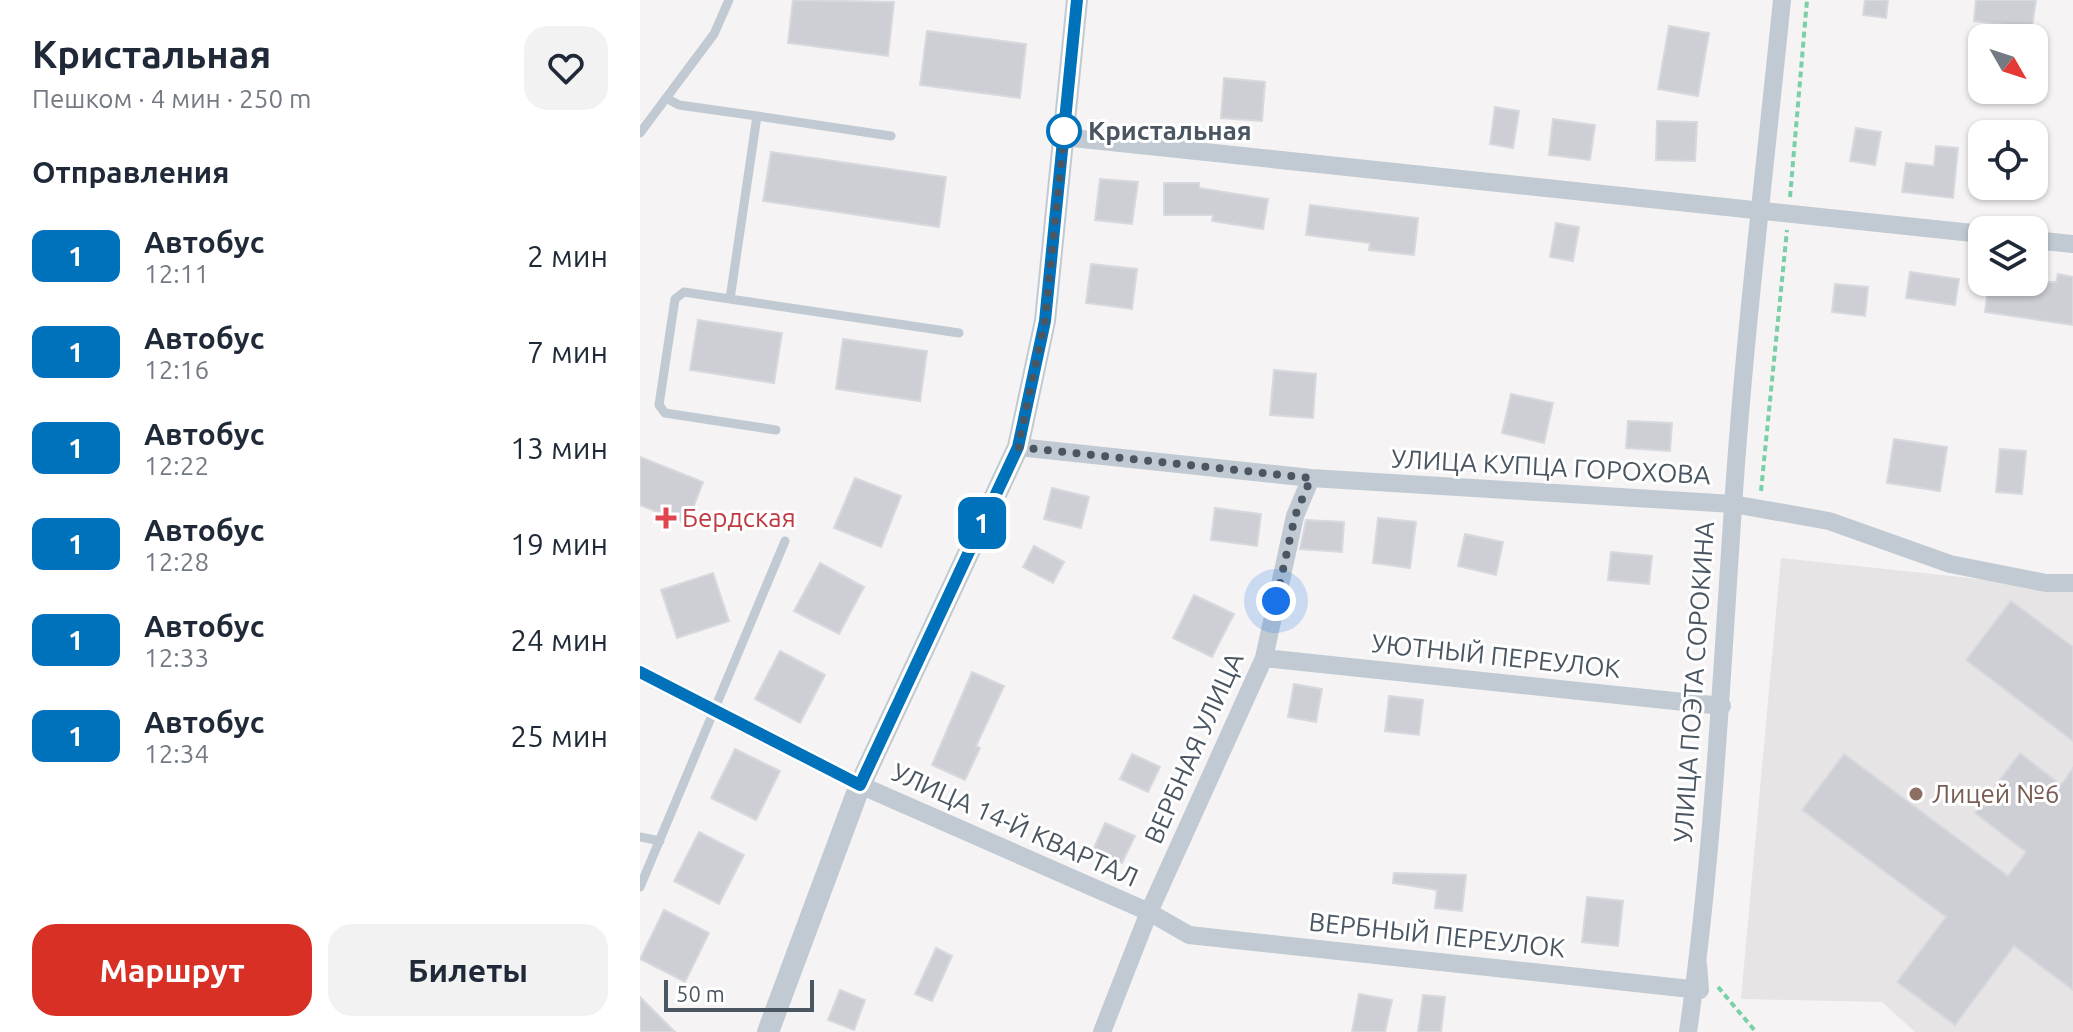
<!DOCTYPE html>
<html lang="ru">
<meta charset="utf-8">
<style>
body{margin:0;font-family:Ubuntu,sans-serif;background:#f2f2f3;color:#1f2937;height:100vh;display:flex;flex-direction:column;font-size:30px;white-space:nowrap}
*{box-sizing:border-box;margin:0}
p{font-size:26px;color:#747a83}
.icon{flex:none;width:44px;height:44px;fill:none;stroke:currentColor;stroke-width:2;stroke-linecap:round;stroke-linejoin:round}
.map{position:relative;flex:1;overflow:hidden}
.side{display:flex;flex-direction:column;background:#fff;width:640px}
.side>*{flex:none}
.badge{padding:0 16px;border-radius:12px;font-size:28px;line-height:52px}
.needle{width:52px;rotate:129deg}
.buttons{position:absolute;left:1328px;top:24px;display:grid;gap:16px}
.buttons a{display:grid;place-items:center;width:80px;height:80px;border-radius:16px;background:#fff;box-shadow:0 2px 6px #0004;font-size:40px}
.scale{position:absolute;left:24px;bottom:20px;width:150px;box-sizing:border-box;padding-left:8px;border:4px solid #4a5661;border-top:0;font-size:22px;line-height:28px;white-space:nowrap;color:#4a5661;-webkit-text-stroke:6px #fff;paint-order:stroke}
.you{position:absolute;width:40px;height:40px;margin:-20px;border:6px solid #fff;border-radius:50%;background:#1a73e8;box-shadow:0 0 0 12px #1a73e833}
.map>.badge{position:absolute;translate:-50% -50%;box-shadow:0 0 0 4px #fff}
h2{padding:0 32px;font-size:30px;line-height:72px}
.round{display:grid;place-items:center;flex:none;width:84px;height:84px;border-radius:24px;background:#f2f2f3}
.head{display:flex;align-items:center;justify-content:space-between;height:136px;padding:0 32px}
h1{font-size:38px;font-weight:700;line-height:60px}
.button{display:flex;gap:16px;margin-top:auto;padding:16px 32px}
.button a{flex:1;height:92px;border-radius:24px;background:#d93025;color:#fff;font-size:32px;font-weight:700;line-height:92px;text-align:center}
.button a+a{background:#f2f2f3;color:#1f2937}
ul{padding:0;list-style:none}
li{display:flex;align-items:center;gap:24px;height:96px;padding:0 32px}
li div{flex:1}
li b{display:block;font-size:30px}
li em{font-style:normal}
li .badge{min-width:88px;font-weight:700;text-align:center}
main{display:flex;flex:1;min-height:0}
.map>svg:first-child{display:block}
.education{fill:#e6e4e5}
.building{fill:#cdcfd5;stroke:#d7d9de;stroke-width:2}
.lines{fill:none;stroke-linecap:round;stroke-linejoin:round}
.path{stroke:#7ad0a6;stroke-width:4;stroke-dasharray:6 4;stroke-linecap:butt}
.service{stroke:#c1cad2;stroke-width:9}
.minor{stroke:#c1cad2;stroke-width:18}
.tertiary{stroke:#c1cad2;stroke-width:22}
.line-casing{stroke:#fff;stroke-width:18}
.line{stroke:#0072bc;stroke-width:12}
.walk{stroke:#4a5661;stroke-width:8;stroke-dasharray:0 14.4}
.stop-dot{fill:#fff;stroke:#0072bc;stroke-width:4}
.health-dot{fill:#e0444e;stroke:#fff;stroke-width:3}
.education-dot{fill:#8d6e63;stroke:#fff;stroke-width:3}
.labels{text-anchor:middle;stroke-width:6;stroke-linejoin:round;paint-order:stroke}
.stop-label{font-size:26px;font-weight:bold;fill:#4a5661;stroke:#fff;text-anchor:start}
.street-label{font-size:26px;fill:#4a5661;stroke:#fff}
.health-label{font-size:26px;fill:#be3a42;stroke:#fff;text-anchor:start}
.education-label{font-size:26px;fill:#785e54;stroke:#fff;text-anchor:start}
</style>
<main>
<section class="side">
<div class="head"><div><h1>Кристальная</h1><p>Пешком · 4 мин · 250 m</p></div><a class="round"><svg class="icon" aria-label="heart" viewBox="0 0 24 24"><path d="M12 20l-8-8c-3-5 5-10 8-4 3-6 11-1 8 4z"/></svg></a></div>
<h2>Отправления</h2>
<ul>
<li><span class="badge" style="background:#0072bc;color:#fff">1</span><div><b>Автобус</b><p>12:11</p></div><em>2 мин</em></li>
<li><span class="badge" style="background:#0072bc;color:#fff">1</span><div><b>Автобус</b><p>12:16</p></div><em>7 мин</em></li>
<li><span class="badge" style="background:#0072bc;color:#fff">1</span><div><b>Автобус</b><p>12:22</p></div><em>13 мин</em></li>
<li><span class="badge" style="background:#0072bc;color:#fff">1</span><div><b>Автобус</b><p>12:28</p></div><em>19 мин</em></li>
<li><span class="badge" style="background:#0072bc;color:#fff">1</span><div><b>Автобус</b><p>12:33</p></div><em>24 мин</em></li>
<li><span class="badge" style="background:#0072bc;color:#fff">1</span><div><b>Автобус</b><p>12:34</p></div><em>25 мин</em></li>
</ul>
<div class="button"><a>Маршрут</a><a>Билеты</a></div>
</section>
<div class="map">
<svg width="1433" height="1032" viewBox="0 0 1433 1032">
<rect width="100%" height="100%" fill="#f5f3f3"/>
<path class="education" d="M1141,558L1433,589V1032H1275L1242,1002L1101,999Z"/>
<path class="building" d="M153,0L254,2L248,56L148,43Z
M1225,0H1248L1246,18L1223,15Z
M1336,0H1396L1391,33L1360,28L1361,24L1334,21Z
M1029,26L1069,33L1058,96L1018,89Z
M287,31L386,44L380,98L280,85Z
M584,78L625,82L622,121L581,118Z
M855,107L879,111L873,148L850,144Z
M913,119L955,125L950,160L909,155Z
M1017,121L1057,122L1055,161L1016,160Z
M1216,128L1241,132L1235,165L1210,161Z
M1296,146L1318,148L1313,198L1262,192L1266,163L1294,166Z
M131,152L306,177L299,227L123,201Z
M460,179L498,182L492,224L455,220Z
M524,183H559V188L628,199L623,229L572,221L573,215H524Z
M670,205L778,218L774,255L729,250L730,243L666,235Z
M916,223L939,227L933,261L910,257Z
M451,264L497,269L492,309L446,303Z
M1270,272L1319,279L1315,305L1266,298Z
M1418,274L1433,277V325L1345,312L1349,282H1416Z
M1195,284L1228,287L1225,316L1192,312Z
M58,320L142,333L134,383L50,370Z
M203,339L287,351L280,401L196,389Z
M634,370L676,374L673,418L630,415Z
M871,394L913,403L904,443L862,433Z
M988,421L1032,423L1030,451L986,448Z
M1254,439L1307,447L1300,491L1247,483Z
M1360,449L1386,451L1382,494L1356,492Z
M0,457L63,482L47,524L0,505Z
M215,478L261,496L241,547L194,528Z
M412,488L449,497L441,528L404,519Z
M575,508L621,514L617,546L571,540Z
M738,518L776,522L770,568L733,563Z
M666,520L704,522L702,552L660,549Z
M825,534L863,542L856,575L818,566Z
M394,546L424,562L413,583L383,567Z
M971,552L1012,556L1009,584L968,580Z
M180,563L224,587L199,634L154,611Z
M73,573L89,621L37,638L21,590Z
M554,595L594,614L572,657L533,638Z
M1371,601L1433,647V741L1326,660Z
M140,651L185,675L160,723L115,699Z
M332,672L364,686L336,746L340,748L325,780L292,765Z
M654,684L682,689L676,722L648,717Z
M749,696L783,700L779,735L745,731Z
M95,749L140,771L116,820L71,798Z
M1380,753L1421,785L1433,768V990L1374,946L1315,1025L1257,982L1306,917L1162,810L1204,754L1368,876L1386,852L1335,813Z
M492,754L520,767L508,792L480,779Z
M465,823L495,836L482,863L453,850Z
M59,832L104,855L79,904L34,881Z
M754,873L826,875L822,911L795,908L797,890L753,883Z
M947,897L983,901L978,946L942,942Z
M24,910L69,933L45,982L0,959Z
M296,948L312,956L292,1001L275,994Z
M200,990L225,1000L214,1030L188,1020Z
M719,994L752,1000L745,1032H712Z
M783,995L805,997L801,1032H778Z
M0,997L35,1032H0Z"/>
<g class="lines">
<path class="path" d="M1150,197L1167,0
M1121,491L1147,230
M1078,987L1116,1032"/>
<path class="service" d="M26,98L39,105L117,116L90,299L44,292L35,299L19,405L25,413L136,430
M117,116L251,136
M0,133L74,34L89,0
M90,299L319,333
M0,837L20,841
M0,887L145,541"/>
<path class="minor" d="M423,137L1342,234
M1394,240L1433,244
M378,447L671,478L1093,504L1189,521L1310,564L1406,583H1433
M624,658L1082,706
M0,672L220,785L509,912L549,935L1060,990L1058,964
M462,1032L509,912L624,658L655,516L671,478
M1048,1032C1073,858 1081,682 1093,507C1104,338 1125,169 1142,0"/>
<path class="tertiary" d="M128,1032L220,785L378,447L405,321L437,0"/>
</g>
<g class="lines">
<defs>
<path id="line" d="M0,672L220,785L378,447L405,321L437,0"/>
</defs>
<use href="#line" class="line-casing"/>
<use href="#line" class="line"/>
<path class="walk" d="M424,131L425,126L405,321L378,447L671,478L655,516L636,601"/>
</g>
<circle class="stop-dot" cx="424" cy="131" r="16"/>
<path class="health-dot" d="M22 506h8v8h8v8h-8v8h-8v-8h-8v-8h8z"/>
<circle class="education-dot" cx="1276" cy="794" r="8"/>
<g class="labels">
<g class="stop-label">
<text x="448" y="140">Кристальная</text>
</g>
<g class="street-label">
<text transform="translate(911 467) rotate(3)" y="9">УЛИЦА КУПЦА ГОРОХОВА</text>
<text transform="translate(856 656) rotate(6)" y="9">УЮТНЫЙ ПЕРЕУЛОК</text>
<text transform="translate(1054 682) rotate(-86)" y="9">УЛИЦА ПОЭТА СОРОКИНА</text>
<text transform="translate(554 748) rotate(-66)" y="9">ВЕРБНАЯ УЛИЦА</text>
<text transform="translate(375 825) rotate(24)" y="9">УЛИЦА 14-Й КВАРТАЛ</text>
<text transform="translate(797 935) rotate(6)" y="9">ВЕРБНЫЙ ПЕРЕУЛОК</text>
</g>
<g class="health-label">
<text x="42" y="527">Бердская</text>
</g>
<g class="education-label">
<text x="1292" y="803">Лицей №6</text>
</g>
</g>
</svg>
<div class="buttons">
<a><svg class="needle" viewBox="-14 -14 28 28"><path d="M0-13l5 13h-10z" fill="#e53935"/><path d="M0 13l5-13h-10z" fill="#747a83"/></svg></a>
<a><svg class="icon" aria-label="locate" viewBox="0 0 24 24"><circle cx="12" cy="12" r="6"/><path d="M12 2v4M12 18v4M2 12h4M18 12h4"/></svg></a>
<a><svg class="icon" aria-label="layers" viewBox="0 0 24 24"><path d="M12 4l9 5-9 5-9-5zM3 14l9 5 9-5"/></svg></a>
</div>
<div class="scale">50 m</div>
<div class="you" style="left:636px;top:601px"></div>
<b class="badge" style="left:342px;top:523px;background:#0072bc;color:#fff">1</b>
</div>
</main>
